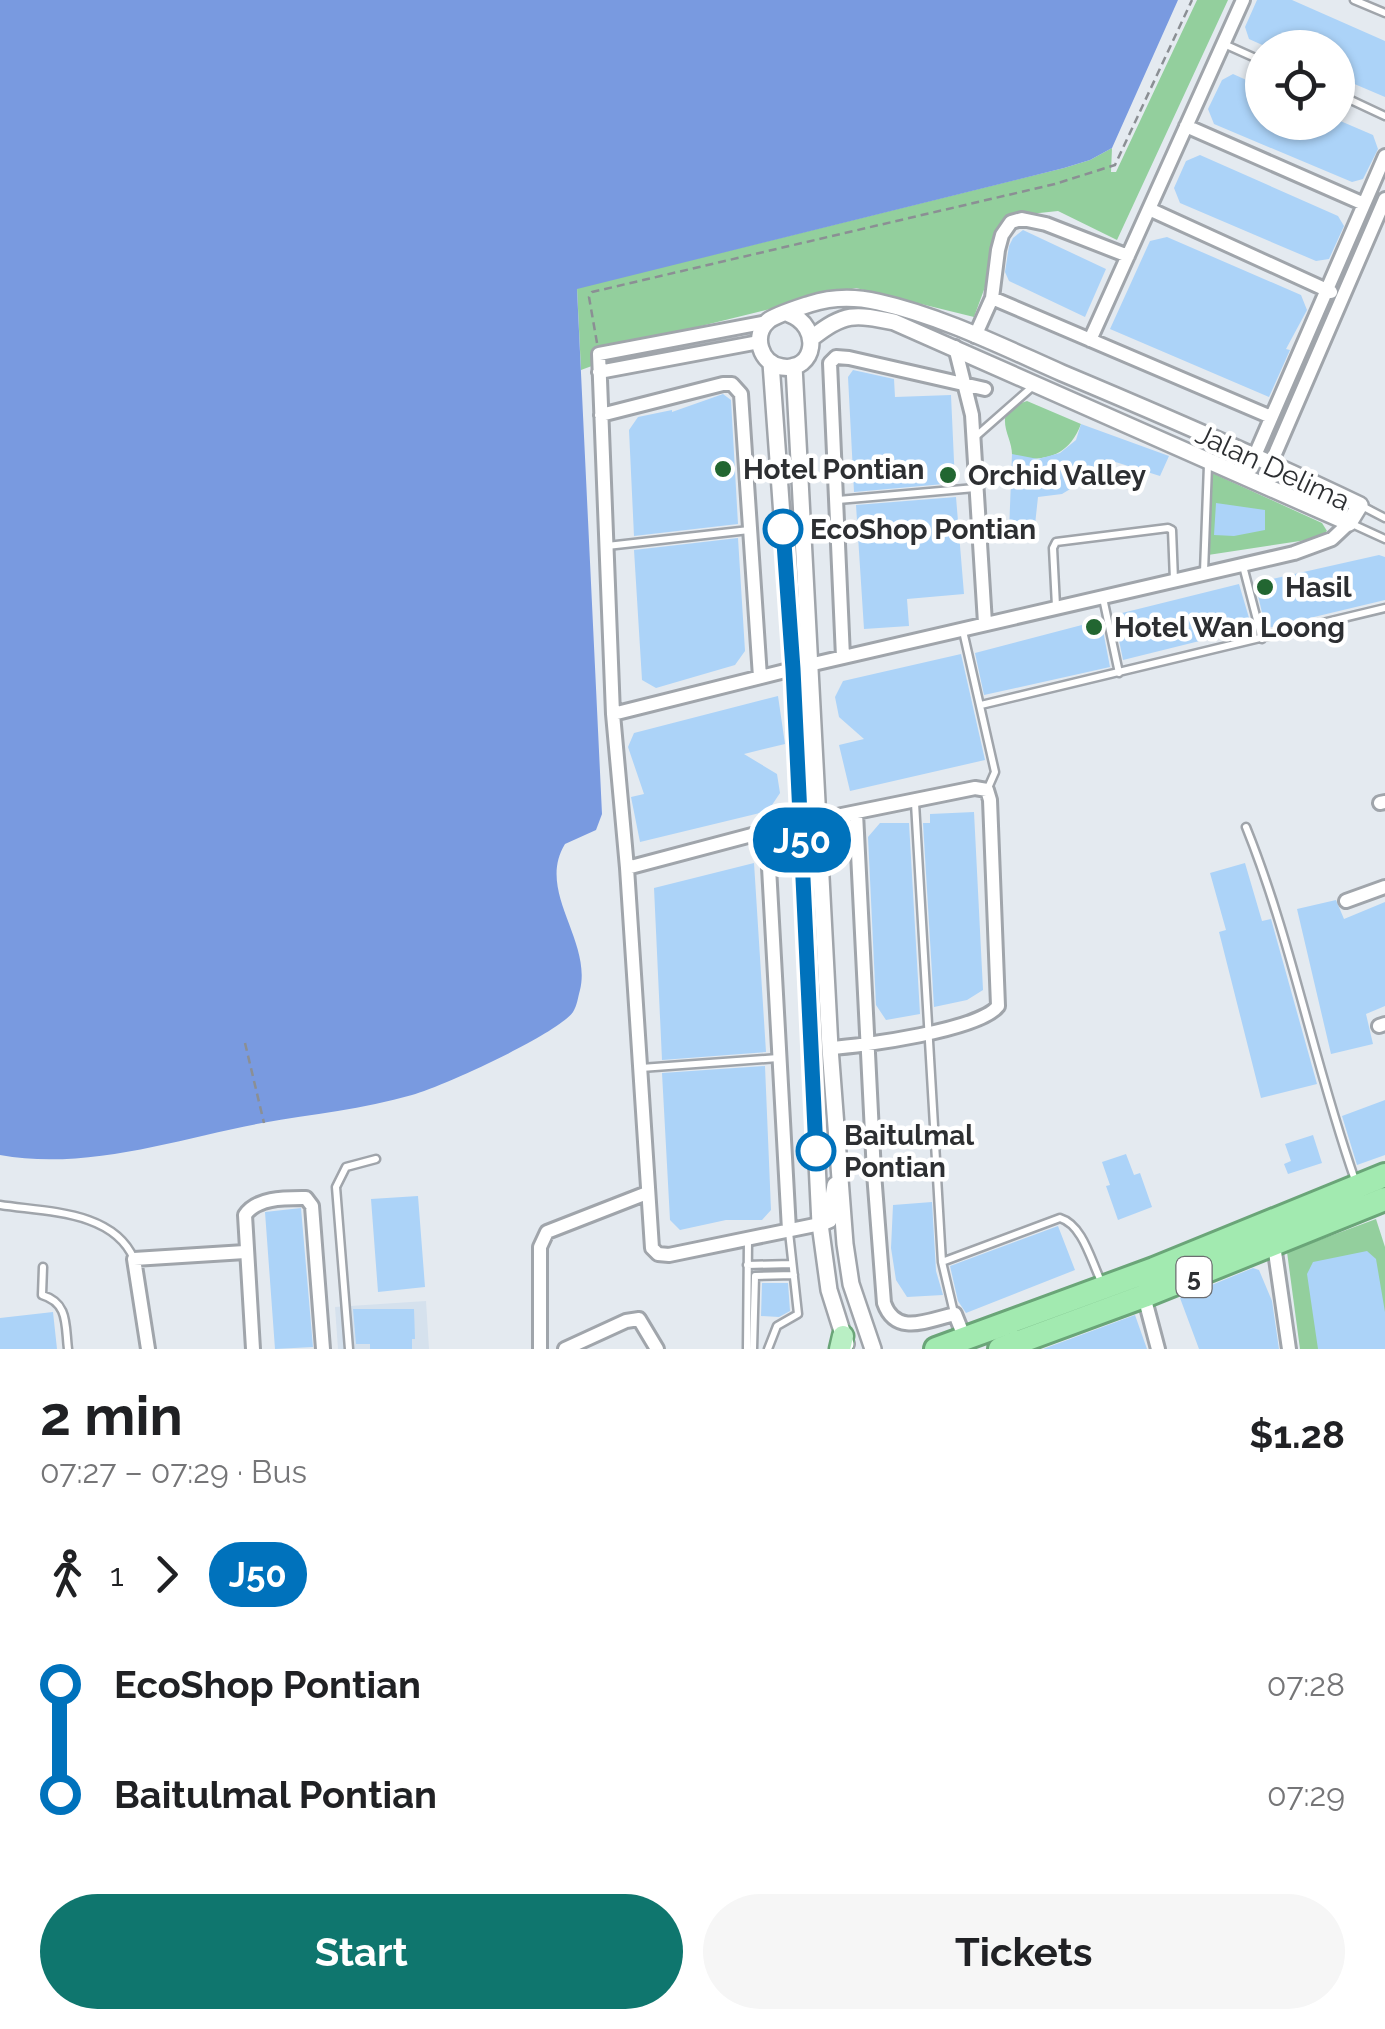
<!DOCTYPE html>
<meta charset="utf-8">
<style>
body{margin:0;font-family:Raleway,sans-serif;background:#f6f6f6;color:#202124;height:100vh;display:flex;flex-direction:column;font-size:38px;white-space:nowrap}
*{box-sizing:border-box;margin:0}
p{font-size:32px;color:#757577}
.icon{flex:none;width:55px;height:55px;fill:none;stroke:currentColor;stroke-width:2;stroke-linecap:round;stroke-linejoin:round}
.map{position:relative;height:1349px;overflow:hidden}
.sheet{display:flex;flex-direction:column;background:#fff;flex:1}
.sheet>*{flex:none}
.badge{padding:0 20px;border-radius:32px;font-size:35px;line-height:65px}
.fabs{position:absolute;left:1245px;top:30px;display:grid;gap:20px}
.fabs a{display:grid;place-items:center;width:110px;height:110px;border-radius:50%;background:#fff;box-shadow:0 2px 8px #0004;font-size:50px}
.map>.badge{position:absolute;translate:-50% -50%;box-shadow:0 0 0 5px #fff}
.legs{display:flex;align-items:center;gap:15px;height:110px;padding:0 40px;font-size:32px}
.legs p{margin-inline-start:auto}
.summary{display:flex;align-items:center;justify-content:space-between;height:170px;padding:0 40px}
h1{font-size:55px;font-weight:700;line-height:75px}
.action{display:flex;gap:20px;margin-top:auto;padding:20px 40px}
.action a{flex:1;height:115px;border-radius:60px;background:#0f766e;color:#fff;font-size:40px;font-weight:700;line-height:115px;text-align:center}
.action a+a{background:#f6f6f6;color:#202124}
ul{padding:0 40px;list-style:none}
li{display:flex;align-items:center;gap:35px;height:110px;font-size:38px}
li i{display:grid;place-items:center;width:15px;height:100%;margin:0 12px;background:currentColor}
li i::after{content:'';width:25px;height:25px;margin:-12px;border:8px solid;border-radius:50%;background:#fff}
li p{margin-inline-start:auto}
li:first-child i{background:linear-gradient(#0000 50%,currentColor 0)}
li:last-child i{background:linear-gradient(currentColor 50%,#0000 0)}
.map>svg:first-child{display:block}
.built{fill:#d5e1ed}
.green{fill:#93cf9d}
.water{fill:#799ae0}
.building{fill:#acd3f8}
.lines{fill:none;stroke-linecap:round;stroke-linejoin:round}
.service-casing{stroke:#a0a5ab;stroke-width:11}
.minor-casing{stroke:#a0a5ab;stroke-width:18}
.tertiary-casing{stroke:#a0a5ab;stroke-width:20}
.primary-casing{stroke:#6aa578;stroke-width:25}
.trunk-casing{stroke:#6aa578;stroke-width:28}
.path{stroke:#8b8f94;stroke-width:2.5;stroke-dasharray:8 5;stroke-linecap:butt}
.service{stroke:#fff;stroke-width:6}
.minor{stroke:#fff;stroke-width:12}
.tertiary{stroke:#fff;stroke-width:15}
.primary{stroke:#b9efc4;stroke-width:20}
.trunk{stroke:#a2eab0;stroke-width:22}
.line-1-casing{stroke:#fff;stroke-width:22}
.line-1{stroke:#0072bc;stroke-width:15}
.poi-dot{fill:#226631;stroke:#fff;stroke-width:4}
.stop-1-dot{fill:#fff;stroke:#0072bc;stroke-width:5}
.labels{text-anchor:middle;stroke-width:9;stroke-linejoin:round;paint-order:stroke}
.shield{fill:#fff;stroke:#6c6d70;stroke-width:2.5}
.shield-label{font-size:25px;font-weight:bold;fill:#2d2f32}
.street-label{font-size:28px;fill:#2d2f32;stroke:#fff}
.poi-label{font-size:28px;font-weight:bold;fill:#2d2f32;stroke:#fff;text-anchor:start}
.stop-label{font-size:28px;font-weight:bold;fill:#2d2f32;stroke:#fff;text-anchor:start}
</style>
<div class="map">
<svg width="1385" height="1349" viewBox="0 0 1385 1349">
<rect width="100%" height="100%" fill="#e4eaf0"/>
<path class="built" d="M426,1301L429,1349H338L335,1307Z"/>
<path class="green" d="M1197,0H1228L1117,240L1058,211L1011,216L974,317L856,288L697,327L581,370L577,288L1064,168L1090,160L1112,148L1111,172H1116Z
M1027,401L1081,424C1068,458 1044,461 1012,458C1013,442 1004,433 1005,418L1015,405Z
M1212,473L1322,523L1327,531L1320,538L1208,555Z
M1376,1219L1385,1247V1349H1300L1287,1252Z"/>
<path class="water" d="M0,0H1178L1112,148L1090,160L1064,168L577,289L602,814L596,830L565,844C536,891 592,940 580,990C578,997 577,1006 573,1012C556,1035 443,1086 412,1095C364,1109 312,1114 262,1123C177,1139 86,1171 0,1155Z"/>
<path class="building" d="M1257,0H1292L1385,41V97L1338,77V48H1269L1249,39L1245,27Z
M1233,74L1262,87V122H1338V120L1373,135L1378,149L1363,179L1352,182L1214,124L1208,109L1222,80Z
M1200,155L1338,216L1344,226L1329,259L1316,261L1180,203L1174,188L1186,161Z
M1023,230L1106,269L1085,317L1009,281L1005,272L1009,246L1013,238Z
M1167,237L1301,295L1307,310L1286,349L1290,350L1269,397L1110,329L1150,241Z
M853,370L894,379L895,397L951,395L955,483L854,492L848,377Z
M723,394L731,400L738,524L634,536L629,430L638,417L672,410V412Z
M1081,424L1169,456L1160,476L1106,459L1090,477L1062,494L1038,497L1034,534L1009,532L1012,454L1038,459L1060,453L1076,440Z
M956,497L964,594L907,599L909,626L864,629L856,505Z
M1216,503L1265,510V530L1234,536L1214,535Z
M738,538L745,651L735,665L656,688L642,680L634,550Z
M1379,555L1385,557V600L1268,628L1265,625L1255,583Z
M1239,584L1252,628L1123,660L1114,615Z
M1101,620L1110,667L984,695L975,653Z
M961,654L985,760L850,791L839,745L864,739L839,717L835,697L843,681Z
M778,696L785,744L744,754L777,774L780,793L768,811L640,842L631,797L644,794L628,747L634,733Z
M974,812L983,990L967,1000L934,1007L923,823H930V814Z
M880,823H909L920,1014L886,1020L876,1005L868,837Z
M754,863L766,1052L662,1060L654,888Z
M1245,863L1262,921L1271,919L1317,1084L1261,1098L1219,932L1226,930L1210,873Z
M1336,900L1344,919L1385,902V1006L1366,1014L1373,1044L1331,1054L1297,909Z
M765,1066L771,1210L762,1220H726L680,1230L670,1220L662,1073Z
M1385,1100V1155L1357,1165L1342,1116Z
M1313,1135L1322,1163L1288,1174L1284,1164L1291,1161L1285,1144Z
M1126,1154L1134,1175L1140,1173L1152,1207L1118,1220L1106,1186L1110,1185L1102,1162Z
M418,1196L425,1287L378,1292L371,1199Z
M932,1202L936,1271L943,1295L907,1297L896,1280L891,1248L893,1205Z
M301,1208L313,1347L275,1349L265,1212Z
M1058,1226L1075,1270L966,1313L958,1301L950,1266Z
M1367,1251L1376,1259L1385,1312V1349H1318L1307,1274L1313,1262Z
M1253,1268L1259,1270L1272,1301L1279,1349H1199L1180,1298Z
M762,1283H788L790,1311L779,1317L761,1316Z
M353,1309H414L415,1339H412V1349H370V1344H356Z
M53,1312L57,1349H0V1318Z
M1135,1315L1147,1349H1043Z"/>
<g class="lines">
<defs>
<path id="service" d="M1354,0L1385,13
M1224,44L1262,61
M1338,94L1385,116
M974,438L1032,387
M838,500L975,488
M1362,506L1385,518
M1350,523L1385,539
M607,546L749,530
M1243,566L1262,639
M1204,572L1208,465
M1103,598L1119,673
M1056,606L1053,548L1056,542L1168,528L1172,530L1174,580
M963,631L995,772L988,788
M981,705L1385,608
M915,803L942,1262L954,1313
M1246,827C1292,941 1314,1064 1355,1180
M641,1068L778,1058
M0,1205C45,1212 113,1210 134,1259
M942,1262L1060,1218C1083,1225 1091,1261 1101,1281
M747,1265L792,1264
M43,1267L42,1295C69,1303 65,1325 68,1349
M349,1349L336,1187L346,1167L376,1159
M747,1349L748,1240
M753,1349L755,1276L794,1275
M768,1349L777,1326L798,1314L789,1232"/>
<path id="minor" d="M1186,126L1364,204
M1149,209L1331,292
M992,298L1271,417
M767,322L599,354L613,714L627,868L652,1248L658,1254L669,1255L820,1224
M975,336L992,298L998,250L1002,235L1011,222L1022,219L1046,224L1128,256
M1090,340L1243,0
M955,347L972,415L985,623
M599,372L759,342
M601,415L723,384H732L741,394L760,677
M1246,476L1385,156
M1262,484L1385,199
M843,657L830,363L836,357L849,358L985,389
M809,665L1294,553L1332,539L1349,523
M613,714L793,669
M1380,803L1385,802
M856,813L874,1173L884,1303C896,1337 928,1320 955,1314L965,1339
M817,820L975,788L987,790L990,800L998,1006C980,1030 863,1046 830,1048
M767,831L789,1230
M627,868L801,822
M1346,901L1385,887
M1379,1026L1385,1024
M1274,1245L1289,1349
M1144,1296L1158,1349
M148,1349L134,1259L245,1252
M253,1349L245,1215C257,1197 286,1198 306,1198L312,1206L323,1349
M540,1349V1247L547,1232L647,1193
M565,1349L626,1321L639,1319L657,1349"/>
<path id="tertiary" d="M789,314C822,326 816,372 782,367C760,364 752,335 768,321C775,315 801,307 810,304C832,297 856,297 878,302C941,316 1003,347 1062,373C1162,415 1262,458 1360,505L1349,523L894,322C855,314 844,312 812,338
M771,363L793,669L820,1224L829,1290L846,1344
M794,366L830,1048L845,1244L851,1284L873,1349
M820,1224L829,1220L835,1185"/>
<path id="primary" d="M840,1349L843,1336"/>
<path id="trunk" d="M936,1349L1154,1269L1385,1175
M1000,1349L1144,1296L1385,1199"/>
</defs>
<use href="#service" class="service-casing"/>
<use href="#minor" class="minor-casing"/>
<use href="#tertiary" class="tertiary-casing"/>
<use href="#primary" class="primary-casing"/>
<use href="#trunk" class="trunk-casing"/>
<path class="path" d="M597,343L589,297L592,292L1055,184L1115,165L1192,0
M245,1043L264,1123"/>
<use href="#service" class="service"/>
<use href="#minor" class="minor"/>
<use href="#tertiary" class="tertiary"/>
<use href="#primary" class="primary"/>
<use href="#trunk" class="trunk"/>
</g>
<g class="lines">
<defs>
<path id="line-1" d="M783,529L793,669L816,1151"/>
</defs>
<use href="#line-1" class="line-1-casing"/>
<use href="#line-1" class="line-1"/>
</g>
<g class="poi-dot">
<circle cx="723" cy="469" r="10"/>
<circle cx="948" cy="475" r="10"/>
<circle cx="1265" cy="587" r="10"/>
<circle cx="1094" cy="627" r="10"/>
</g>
<g class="stop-1-dot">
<circle cx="783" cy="529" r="18"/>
<circle cx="816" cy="1151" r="18"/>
</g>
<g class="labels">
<rect class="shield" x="1176.5" y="1257" width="35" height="40" rx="8"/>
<g class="shield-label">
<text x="1194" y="1286">5</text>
</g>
<g class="street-label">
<text transform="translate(1273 467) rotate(25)" y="10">Jalan Delima</text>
</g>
<g class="poi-label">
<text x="743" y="479">Hotel Pontian</text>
<text x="968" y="485">Orchid Valley</text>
<text x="1285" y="597">Hasil</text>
<text x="1114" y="637">Hotel Wan Loong</text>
</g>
<g class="stop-label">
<text x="810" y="539">EcoShop Pontian</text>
<text x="844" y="1145">Baitulmal<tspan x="844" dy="32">Pontian</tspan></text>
</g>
</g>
</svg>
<div class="fabs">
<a><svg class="icon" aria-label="locate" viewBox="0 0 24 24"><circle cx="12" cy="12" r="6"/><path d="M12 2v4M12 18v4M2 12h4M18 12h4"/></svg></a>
</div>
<b class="badge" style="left:802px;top:840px;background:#0072bc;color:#fff">J50</b>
</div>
<section class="sheet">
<div class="summary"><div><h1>2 min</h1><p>07:27 – 07:29 · Bus</p></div><b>$1.28</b></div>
<div class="legs"><svg class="icon" aria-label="walk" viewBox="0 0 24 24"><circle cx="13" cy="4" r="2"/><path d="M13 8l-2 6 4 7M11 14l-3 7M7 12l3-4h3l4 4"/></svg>1<svg class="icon" aria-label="forward" viewBox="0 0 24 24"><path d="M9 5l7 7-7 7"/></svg><b class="badge" style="background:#0072bc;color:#fff">J50</b></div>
<ul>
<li><i style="color:#0072bc"></i><b>EcoShop Pontian</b><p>07:28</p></li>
<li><i style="color:#0072bc"></i><b>Baitulmal Pontian</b><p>07:29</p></li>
</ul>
<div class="action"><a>Start</a><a>Tickets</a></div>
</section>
